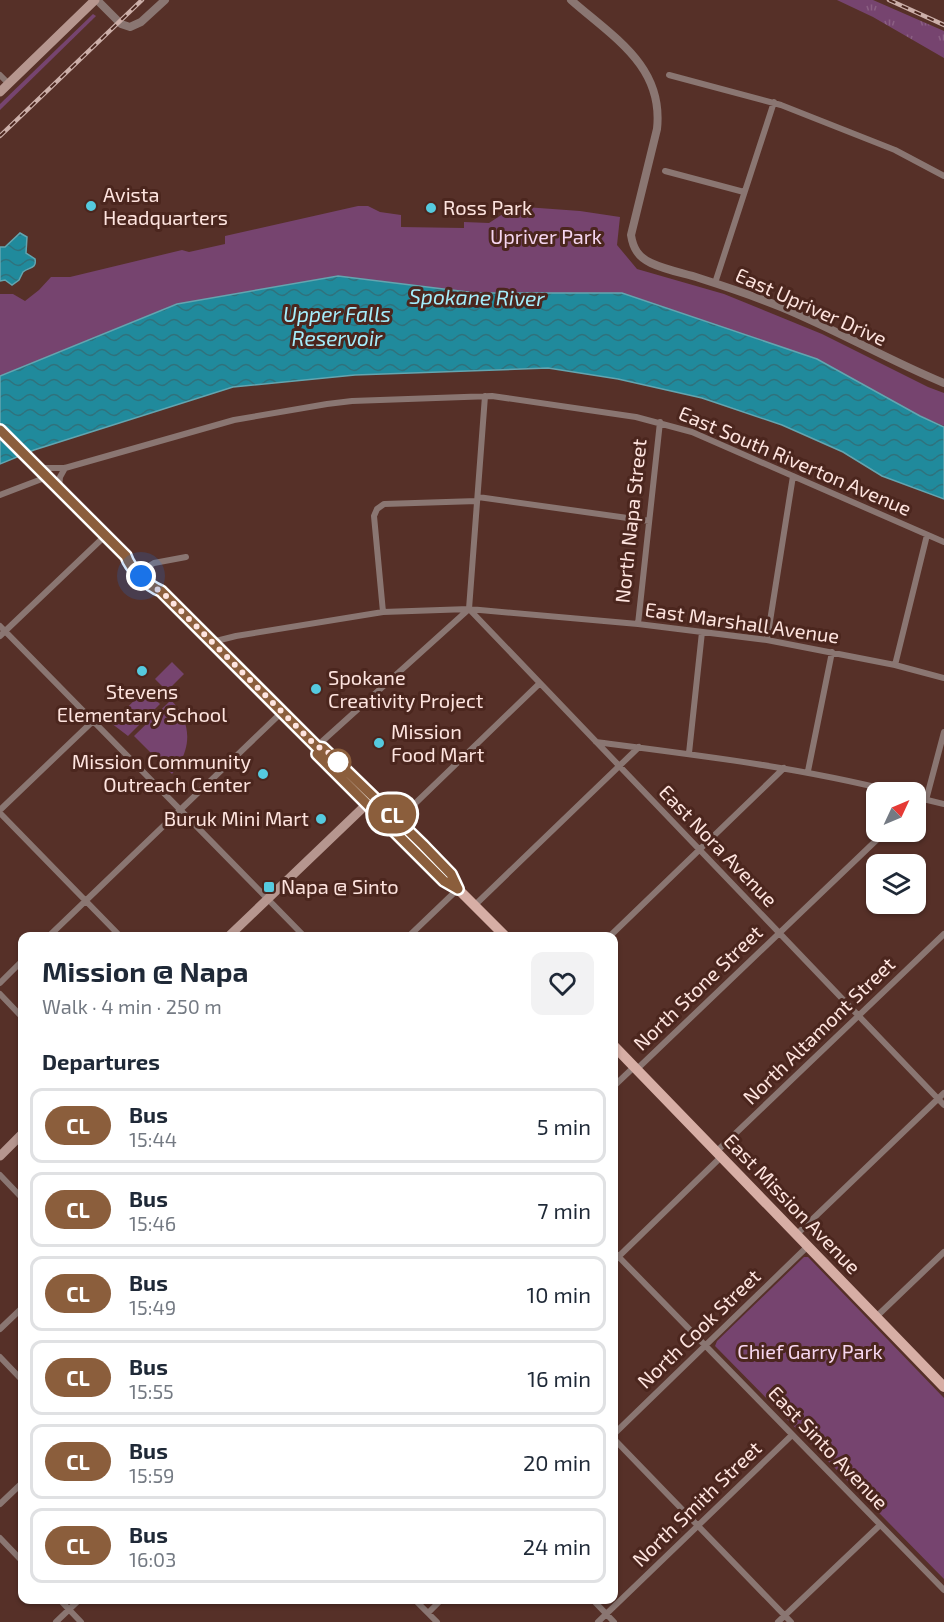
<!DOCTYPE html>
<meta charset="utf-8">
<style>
body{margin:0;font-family:"Exo 2",sans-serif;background:#f2f2f3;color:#1f2937;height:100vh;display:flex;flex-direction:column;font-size:22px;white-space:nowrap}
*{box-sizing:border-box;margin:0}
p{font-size:20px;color:#747a83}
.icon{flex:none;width:33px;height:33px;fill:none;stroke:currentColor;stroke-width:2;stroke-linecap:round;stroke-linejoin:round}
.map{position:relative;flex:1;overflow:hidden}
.panel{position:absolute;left:18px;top:932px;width:600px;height:672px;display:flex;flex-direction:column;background:#fff;border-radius:12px;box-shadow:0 2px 4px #0004}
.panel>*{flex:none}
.badge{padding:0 12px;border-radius:20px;font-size:21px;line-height:39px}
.needle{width:39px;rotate:46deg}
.fabs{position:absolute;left:866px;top:782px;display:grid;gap:12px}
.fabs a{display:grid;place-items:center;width:60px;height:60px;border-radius:12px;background:#fff;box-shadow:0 2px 4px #0004;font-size:30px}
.you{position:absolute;width:30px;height:30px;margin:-15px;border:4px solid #fff;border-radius:50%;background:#1a73e8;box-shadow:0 0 0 9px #1a73e833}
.map>.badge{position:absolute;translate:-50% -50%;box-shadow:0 0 0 3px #fff}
h2{padding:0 24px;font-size:22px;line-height:54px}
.round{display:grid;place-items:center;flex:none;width:63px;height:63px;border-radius:12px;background:#f2f2f3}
.headline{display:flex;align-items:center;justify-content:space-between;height:102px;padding:0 24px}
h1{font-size:28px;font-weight:700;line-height:45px}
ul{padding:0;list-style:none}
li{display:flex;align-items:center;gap:18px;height:75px;margin:0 12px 9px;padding:0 12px;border:3px solid #e0e1e3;border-radius:12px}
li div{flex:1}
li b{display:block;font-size:22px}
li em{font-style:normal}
li .badge{min-width:66px;font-weight:700;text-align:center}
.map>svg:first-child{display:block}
.grass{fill:url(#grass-tufts)}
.park{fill:#76446f}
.garden{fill:url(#garden-dots)}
.water{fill:url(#water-waves);stroke:#63a5b0;stroke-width:1.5}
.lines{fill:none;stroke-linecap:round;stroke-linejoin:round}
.minor{stroke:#8a7672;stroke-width:6}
.tertiary{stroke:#8a7672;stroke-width:8}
.secondary{stroke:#b6968f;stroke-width:9}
.primary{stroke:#d7aea5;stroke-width:10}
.rail-casing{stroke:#ccafa9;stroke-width:4.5}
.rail{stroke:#4b261e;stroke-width:2;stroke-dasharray:7;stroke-linecap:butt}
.line-casing{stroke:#fff;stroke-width:14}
.line{stroke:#8b5e3c;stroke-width:9}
.walk{stroke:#fee4df;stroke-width:6;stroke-dasharray:0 10.8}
.poi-dot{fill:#55cadf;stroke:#4b261e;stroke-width:2}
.stop-dot{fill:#fff;stroke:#8b5e3c;stroke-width:3}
.labels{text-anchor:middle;stroke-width:6;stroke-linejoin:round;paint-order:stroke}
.poi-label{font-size:20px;fill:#fee4df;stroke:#4b261e;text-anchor:start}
.park-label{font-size:20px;fill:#f6d6f0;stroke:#4b261e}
.street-label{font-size:20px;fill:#fee4df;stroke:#4b261e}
.water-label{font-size:21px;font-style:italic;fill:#a4edfb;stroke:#4b261e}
</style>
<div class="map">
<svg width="944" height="1622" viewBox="0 0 944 1622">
<defs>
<pattern id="grass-tufts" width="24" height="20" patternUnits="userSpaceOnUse" patternTransform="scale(1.5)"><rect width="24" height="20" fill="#76446f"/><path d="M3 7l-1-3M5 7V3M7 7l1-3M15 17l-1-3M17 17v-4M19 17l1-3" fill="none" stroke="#8b5f83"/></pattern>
<pattern id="garden-dots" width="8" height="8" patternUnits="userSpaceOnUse" patternTransform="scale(1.5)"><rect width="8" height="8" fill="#76446f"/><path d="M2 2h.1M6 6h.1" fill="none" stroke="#8b5f83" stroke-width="1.8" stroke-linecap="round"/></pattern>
<pattern id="water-waves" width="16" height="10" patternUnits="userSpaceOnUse" patternTransform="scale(1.5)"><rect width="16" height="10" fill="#208a9c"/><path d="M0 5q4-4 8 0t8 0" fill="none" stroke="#2f727d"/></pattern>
</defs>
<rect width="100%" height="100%" fill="#563028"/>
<path class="grass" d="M837,0H873L944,31V58L873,17Z"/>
<path class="park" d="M358,206H368L380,212L401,215V227L464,228V222L489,223L509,210L525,207L580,211L620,217L617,245L637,269L724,294L822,334L928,387L944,393V426L920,416L476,293L338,276L177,304L0,376V294H13L25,301L39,290L51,277H70L182,250L189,252L225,244V236Z
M172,662L184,674L167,691L155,679Z
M143,688L160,704L128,736L111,723L139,696L138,694Z
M171,700C193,723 192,750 172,774L134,736Z
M804,1257H808L944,1398V1579L715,1346L717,1341Z"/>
<path class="garden" d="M93,14L96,16L0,110V104Z"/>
<path class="water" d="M20,233L27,237L26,253L35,259C37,269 29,267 23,272L19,280L12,285L5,280L0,281V247H5Z
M338,276L476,293H622L817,359L920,416L944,427V499L882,476L843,452L782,425L702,398L618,379L548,368L355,375L233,387L34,450L0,464V376L177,304Z"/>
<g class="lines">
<path class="minor" d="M0,75L9,84
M669,75L781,105L895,150L944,176
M665,171L744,192
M715,283L774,102
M38,468H65L234,420L327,404L352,401L492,396L636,417L692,432L944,542
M59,488L60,477L65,468
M0,495L47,477
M478,497L649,521
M144,569L154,563L186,557
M470,610L944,1105
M383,612L374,516L377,509L384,504L477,501
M638,624L660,422
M0,626L304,936
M0,636L106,535
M767,640L793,476
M212,642L236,636L383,612L469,609L638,624L767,640L895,665L944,678
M895,665L927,535
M596,742C697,755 797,767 896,792
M317,746L469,609L485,396
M689,753L702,632
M808,771L832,652
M915,797L944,804
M926,800L944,732
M0,810L93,721
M0,813L120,936
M398,820L540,683
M475,905L639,747
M49,936L282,712
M409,936L458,889
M610,936L784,768
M0,983L22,961
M0,994L22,1017
M636,1070L886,831
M614,1086L634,1067
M716,1152L944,934
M0,1175L22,1198
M796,1235L944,1093
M614,1252L944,1590
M614,1261L721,1157
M876,1317L944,1252
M0,1329L22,1308
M0,1357L22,1380
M614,1434L808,1246
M614,1439L791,1622
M0,1504L22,1483
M0,1538L22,1561
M59,1599L81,1622
M414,1599L437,1622
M592,1599L614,1622
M428,1613L442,1599
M56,1622L80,1599
M598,1622L792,1435
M778,1622L880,1525"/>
<path class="tertiary" d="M97,0L121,24L130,27L141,22L165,0
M571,0C613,37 664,66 657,129L631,235C633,248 638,257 651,263C666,270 683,273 699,278C727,287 754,296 781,307C837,330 888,360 944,383"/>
<path class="secondary" d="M0,92L95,0
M229,936L371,800
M0,1156L22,1134"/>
<path class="primary" d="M0,430L126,556C130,569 148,586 161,591L317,747L323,748L423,845L451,875L458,889L505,936
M317,747V754L444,881L458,888
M614,1046L944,1387"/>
<defs>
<path id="rail" d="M889,0L944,25
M0,136L142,0"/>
</defs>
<use href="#rail" class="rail-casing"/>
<use href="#rail" class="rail"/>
</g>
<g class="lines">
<defs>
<path id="line" d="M0,430L126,556C130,569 148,586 161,591L317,747L323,748L423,845L451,874L458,889L444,881L317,754"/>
</defs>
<use href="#line" class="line-casing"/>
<use href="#line" class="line"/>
<path class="walk" d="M141,576L154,588L161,591L317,747L323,748L340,763L338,762"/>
</g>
<g class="poi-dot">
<circle cx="91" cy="206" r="6"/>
<circle cx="431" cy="208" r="6"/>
<circle cx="142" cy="671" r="6"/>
<circle cx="316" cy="689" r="6"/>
<circle cx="379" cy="743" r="6"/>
<circle cx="263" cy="774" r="6"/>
<circle cx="321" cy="819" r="6"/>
<rect x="263" y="881" width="12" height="12" rx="3"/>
</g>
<circle class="stop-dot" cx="338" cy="762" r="12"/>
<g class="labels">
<g class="poi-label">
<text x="103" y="202">Avista<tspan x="103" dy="23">Headquarters</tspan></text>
<text x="443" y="215">Ross Park</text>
<text x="328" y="685">Spokane<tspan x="328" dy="23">Creativity Project</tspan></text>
<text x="142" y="699" text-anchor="middle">Stevens<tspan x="142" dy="23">Elementary School</tspan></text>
<text x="391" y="739">Mission<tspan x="391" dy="23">Food Mart</tspan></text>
<text x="251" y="769" text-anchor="end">Mission Community<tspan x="251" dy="23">Outreach Center</tspan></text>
<text x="309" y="826" text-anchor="end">Buruk Mini Mart</text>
<text x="281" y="894">Napa @ Sinto</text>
</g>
<g class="park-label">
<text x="546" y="244">Upriver Park</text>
<text x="810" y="1359">Chief Garry Park</text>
</g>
<g class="street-label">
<text transform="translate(811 307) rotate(24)" y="7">East Upriver Drive</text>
<text transform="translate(795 461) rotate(23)" y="7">East South Riverton Avenue</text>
<text transform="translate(631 521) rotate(-84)" y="7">North Napa Street</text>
<text transform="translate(742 623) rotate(8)" y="7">East Marshall Avenue</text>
<text transform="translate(718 846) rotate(46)" y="7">East Nora Avenue</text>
<text transform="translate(698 988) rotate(-44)" y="7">North Stone Street</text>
<text transform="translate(819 1031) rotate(-44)" y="7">North Altamont Street</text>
<text transform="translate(792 1204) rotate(46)" y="7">East Mission Avenue</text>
<text transform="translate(699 1329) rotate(-44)" y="7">North Cook Street</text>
<text transform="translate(828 1448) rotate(46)" y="7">East Sinto Avenue</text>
<text transform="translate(697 1504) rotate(-44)" y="7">North Smith Street</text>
</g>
<g class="water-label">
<text transform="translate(477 298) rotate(1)" y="7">Spokane River</text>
<text x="337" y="322">Upper Falls<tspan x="337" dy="24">Reservoir</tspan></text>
</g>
</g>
</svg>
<div class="fabs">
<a><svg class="needle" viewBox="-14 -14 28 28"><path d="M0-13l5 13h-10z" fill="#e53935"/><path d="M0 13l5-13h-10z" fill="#747a83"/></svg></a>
<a><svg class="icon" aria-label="layers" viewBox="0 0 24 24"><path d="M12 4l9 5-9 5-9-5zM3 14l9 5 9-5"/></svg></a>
</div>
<div class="you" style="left:141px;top:576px"></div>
<b class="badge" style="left:392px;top:814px;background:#8b5e3c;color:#fff">CL</b>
<section class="panel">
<div class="headline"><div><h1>Mission @ Napa</h1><p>Walk · 4 min · 250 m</p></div><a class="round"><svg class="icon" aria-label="heart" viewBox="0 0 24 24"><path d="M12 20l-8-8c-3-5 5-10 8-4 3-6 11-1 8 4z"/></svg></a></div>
<h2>Departures</h2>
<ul>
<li><span class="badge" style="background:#8b5e3c;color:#fff">CL</span><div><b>Bus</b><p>15:44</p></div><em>5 min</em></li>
<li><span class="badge" style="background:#8b5e3c;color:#fff">CL</span><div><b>Bus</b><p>15:46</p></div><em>7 min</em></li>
<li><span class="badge" style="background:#8b5e3c;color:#fff">CL</span><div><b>Bus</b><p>15:49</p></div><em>10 min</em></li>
<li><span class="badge" style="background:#8b5e3c;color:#fff">CL</span><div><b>Bus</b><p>15:55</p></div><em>16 min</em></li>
<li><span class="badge" style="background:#8b5e3c;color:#fff">CL</span><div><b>Bus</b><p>15:59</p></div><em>20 min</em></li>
<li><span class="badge" style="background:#8b5e3c;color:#fff">CL</span><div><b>Bus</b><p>16:03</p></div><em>24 min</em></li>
</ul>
</section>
</div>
